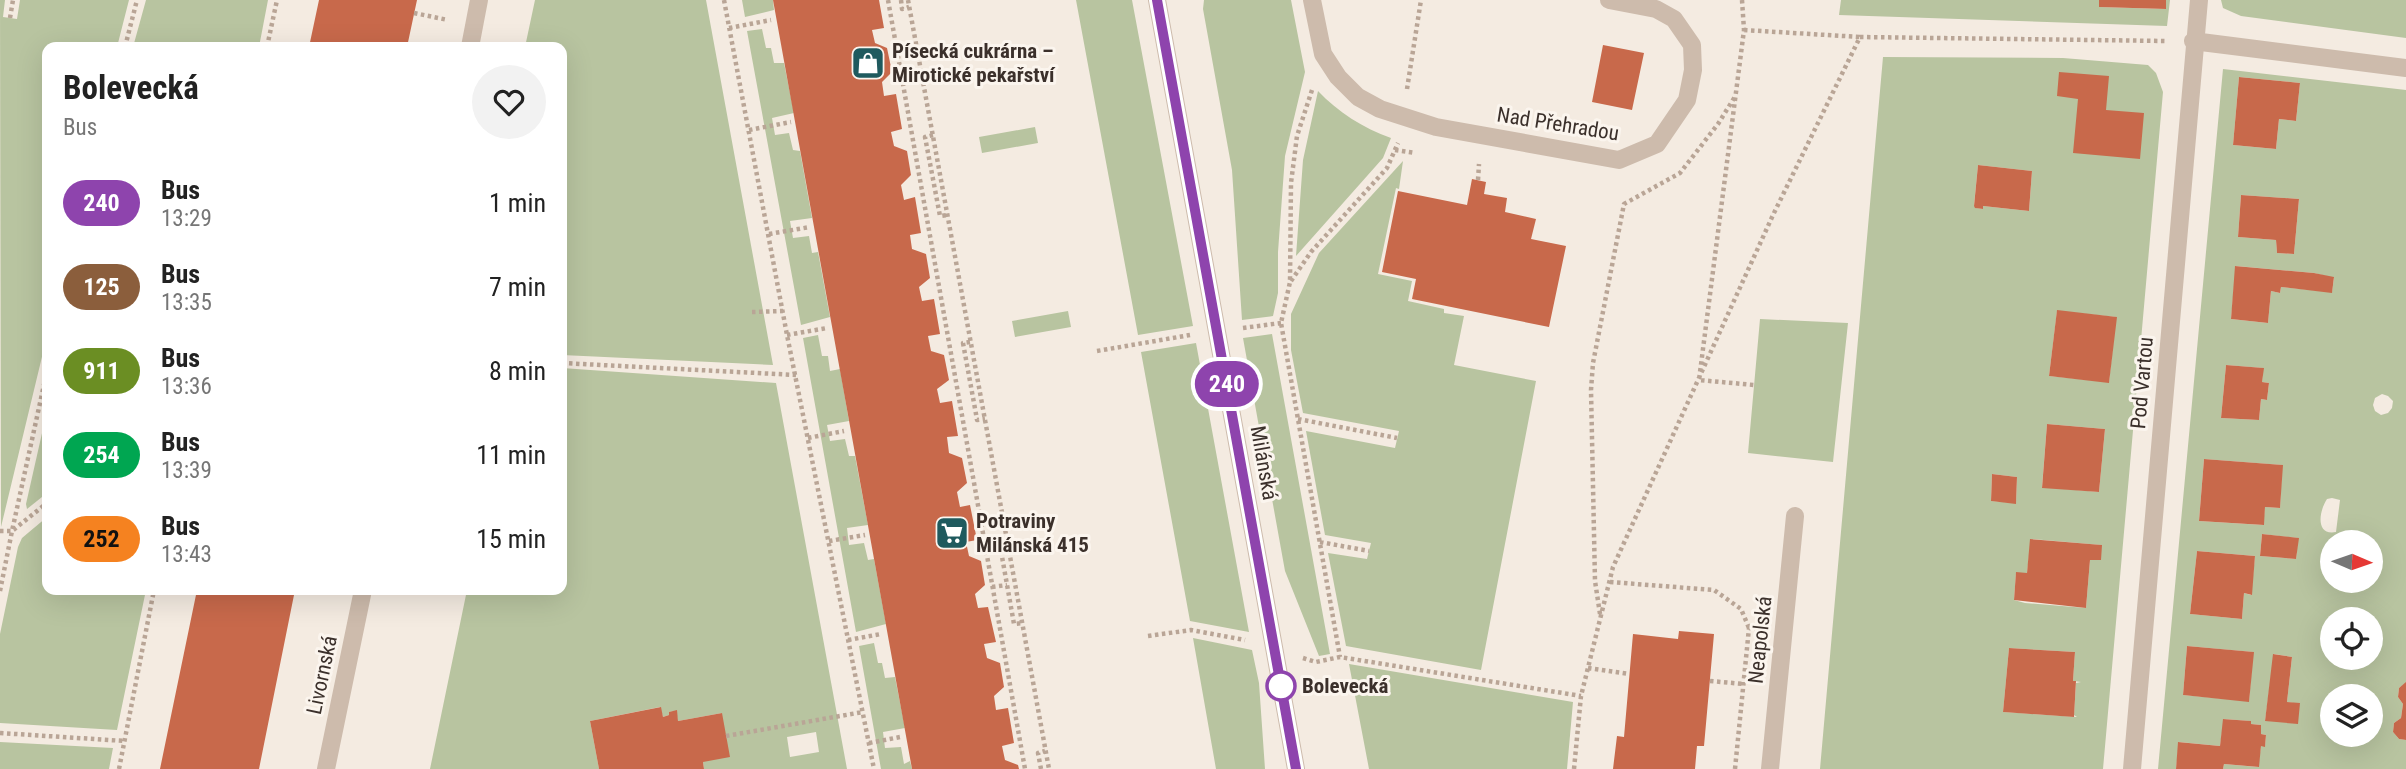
<!DOCTYPE html>
<meta charset="utf-8">
<style>
body{margin:0;font-family:"Roboto Condensed",sans-serif;background:#f2f2f2;color:#222;height:100vh;display:flex;flex-direction:column;font-size:26px;white-space:nowrap}
*{box-sizing:border-box;margin:0}
p{font-size:23px;color:#767676}
.icon{flex:none;width:38px;height:38px;fill:none;stroke:currentColor;stroke-width:2;stroke-linecap:round;stroke-linejoin:round}
.map{position:relative;flex:1;overflow:hidden}
.details{position:absolute;left:42px;top:42px;width:525px;height:553px;display:flex;flex-direction:column;background:#fff;border-radius:14px;box-shadow:0 7px 28px #0002}
.details>*{flex:none}
.badge{padding:0 14px;border-radius:23px;font-size:24px;line-height:46px}
.needle{width:46px;rotate:92deg}
.fabs{position:absolute;left:2320px;top:530px;display:grid;gap:14px}
.fabs a{display:grid;place-items:center;width:63px;height:63px;border-radius:50%;background:#fff;box-shadow:0 7px 28px #0002;font-size:35px}
.map>.badge{position:absolute;translate:-50% -50%;box-shadow:0 0 0 4px #fff}
.round{display:grid;place-items:center;flex:none;width:74px;height:74px;border-radius:37px;background:#f2f2f2}
.headline{display:flex;align-items:center;justify-content:space-between;height:119px;padding:0 21px}
h1{font-size:33px;font-weight:700;line-height:52px}
ul{padding:0;list-style:none}
li{display:flex;align-items:center;gap:21px;height:84px;padding:0 21px}
li div{flex:1}
li b{display:block;font-size:26px}
li em{font-style:normal}
li .badge{min-width:77px;font-weight:700;text-align:center}
.map>svg:first-child{display:block}
.green{fill:#b8c4a0;fill-rule:evenodd}
.building{fill:#c8694b}
.lines{fill:none;stroke-linecap:round;stroke-linejoin:round}
.path{stroke:#b9a596;stroke-width:4.5;stroke-dasharray:3.5 3.5;stroke-linecap:butt}
.minor{stroke:#cdbbac;stroke-width:18}
.line-casing{stroke:#fff;stroke-width:16}
.line{stroke:#8e44ad;stroke-width:10}
.stop-dot{fill:#fff;stroke:#8e44ad;stroke-width:3.5}
.labels{text-anchor:middle;stroke-width:6;stroke-linejoin:round;paint-order:stroke}
.poi-label{font-size:21px;font-weight:bold;fill:#3b302b;stroke:#fbf5ee;text-anchor:start}
.street-label{font-size:21px;fill:#3b302b;stroke:#fbf5ee}
.stop-label{font-size:21px;font-weight:bold;fill:#3b302b;stroke:#fbf5ee;text-anchor:start}
</style>
<div class="map">
<svg width="2406" height="769" viewBox="0 0 2406 769">
<rect width="100%" height="100%" fill="#f4ebe1"/>
<path class="green" d="M0,0H5L3,17L17,19L20,0H129L117,47H47V336L1,527Z
M146,0H268L259,47H133Z
M535,0H706L773,365L562,355V47H525Z
M742,0H773L774,10L745,17Z
M1076,0H1132L1193,326L1138,335Z
M1204,0H1291L1305,72L1285,156L1278,252V293L1273,316L1242,320L1232,170L1203,9Z
M1841,0H2099V7L2165,9L2166,0H2170L2167,26L1839,15Z
M2221,0H2406V38L2241,16L2223,8Z
M762,29L766,48H771L774,63H784L794,113L772,118L775,135L789,133L793,150L800,151L812,218L790,221L793,238L809,236L812,253L818,252L830,317L801,325L747,31Z
M1883,57L2063,58L2148,65L2156,73L2163,92L2103,769H1820ZM1978,165L2032,171L2029,211L1983,206V209L1976,208L1974,205ZM2057,311L2116,317L2109,382L2049,376ZM2047,424L2105,429L2099,492L2042,487ZM1992,474L2017,477L2016,503L1991,501ZM2031,539L2101,545V560H2090L2086,608L2025,603L2014,600L2016,573H2027ZM2009,648L2075,652L2073,681L2081,682L2076,683L2074,715L2077,717L2003,712Z
M2223,69L2406,90V683L2399,688L2398,697L2403,704L2401,718L2394,723L2393,732L2399,739L2406,740V769H2223L2224,764L2258,767L2261,746H2265L2266,735L2261,734V725L2251,724L2250,721L2224,719L2220,746L2179,742L2176,769H2158ZM2239,77L2300,83L2296,121L2279,119L2276,149L2233,145ZM2241,195L2299,199L2294,254L2277,253L2276,240L2238,237ZM2236,266L2314,273L2334,278L2332,292L2281,287L2280,293L2271,291L2268,323L2231,319ZM2226,365L2263,368L2262,382L2269,383L2267,400L2261,399L2259,420L2221,418ZM2382,394L2388,396L2393,401L2392,408L2388,413L2381,415L2375,411L2373,405L2375,398ZM2204,459L2282,465L2280,508L2265,507L2263,525L2199,521ZM2332,498L2340,500L2336,532C2315,536 2319,511 2327,499ZM2262,534L2298,538L2296,559L2260,556ZM2333,542H2371V581H2333ZM2197,551L2255,556L2251,595L2244,593L2242,619L2190,614ZM2333,620H2371V658H2333ZM2187,646L2253,652L2249,701L2183,695ZM2274,654L2292,657L2287,702L2300,704L2265,721ZM2333,696H2371V735H2333Z
M1318,91C1338,112 1363,128 1391,138L1383,158L1296,256L1303,160Z
M1035,127L1038,143L982,153L979,137Z
M1403,161L1399,189L1396,188L1378,274L1412,281L1408,301L1444,309V313L1464,316L1454,365L1536,381L1481,670L1346,646L1328,553L1367,559L1371,543L1325,535L1306,431L1395,448L1399,431L1303,413L1291,350V314L1319,253Z
M1068,311L1071,327L1015,337L1012,321Z
M1760,319L1848,323L1833,462L1748,453Z
M1272,334L1330,654L1319,656L1285,571L1243,338Z
M818,335L822,356H828L830,371L840,369L849,421L827,425L830,441L845,439L849,456H855L868,525L847,528L849,545L864,543L868,560L874,559L886,624L856,632L803,338Z
M1196,343L1249,632L1190,621L1141,352Z
M562,368L776,383L847,769H704L703,762L722,713L678,721L676,711L669,712V715L663,717L660,707L590,721L599,769H430L467,590H562ZM816,732L819,752L790,757L787,737Z
M47,411V493L27,509L26,504Z
M47,517V590H146L117,730L0,723V634L18,547L22,538Z
M1193,638L1252,650L1259,683L1265,769H1216Z
M874,643L878,663H882L885,678L895,677L905,728L883,732L885,748L901,747L904,764L910,761L912,769H881L859,646Z
M1349,664L1573,702L1567,769H1369Z
M0,742L113,748L109,769H0Z"/>
<path class="building" d="M319,0H417L407,47H309Z
M773,0H879L884,28L872,30L875,43L887,48L892,72L882,82L884,96L896,94L902,129L891,132L894,146L907,151L911,175L901,185L904,200L915,197L921,233L910,235L912,249L926,254L930,278L919,287L922,301L934,299L940,334L928,336L931,351L944,355L949,380L937,389L940,403L952,401L958,436L947,437L949,453L962,458L967,483L957,492L960,507L970,505L977,540L966,542L969,556L981,561L985,585L975,594L978,608L988,607L996,642L984,644L987,658L1000,663L1004,687L994,696L996,710L1008,708L1014,743L1002,746L1005,760L1018,765L1019,769H912Z
M2099,0H2166V9L2099,7Z
M1603,45L1644,53L1632,110L1592,102Z
M2059,72L2109,76L2106,110L2144,113L2140,159L2073,153L2078,99L2057,96Z
M2239,77L2300,83L2296,121L2279,119L2276,149L2233,145Z
M1978,165L2032,171L2029,211L1983,206V209L1975,208L1974,206Z
M1472,179L1486,182L1484,194L1507,198L1505,212L1536,219L1531,239L1566,246L1549,327L1412,299L1416,279L1382,272L1398,191L1467,205Z
M2241,195L2299,199L2294,254L2277,253L2276,240L2238,237Z
M2235,266L2314,273L2334,277L2332,293L2281,287L2280,293L2271,291L2268,323L2231,319Z
M2057,310L2117,317L2109,383L2049,376Z
M2226,365L2264,368L2262,382L2269,383L2267,400L2261,399L2259,420L2221,418Z
M2047,424L2105,429L2099,492L2042,488Z
M2204,459L2283,465L2280,508L2265,507L2264,525L2199,521Z
M1992,474L2017,477L2016,504L1991,501Z
M2262,534L2299,538L2296,559L2260,556Z
M2030,539L2102,545L2101,560H2090L2086,608L2014,600L2016,572L2027,573Z
M2197,551L2255,556L2252,595L2244,593L2242,619L2190,614Z
M197,590H295L259,769H160Z
M1679,631L1714,634L1704,746H1697L1695,769H1613L1617,736L1624,737L1633,634L1678,639Z
M2187,646L2254,652L2249,702L2183,695Z
M2009,648L2075,652L2073,681H2076L2074,717L2003,712Z
M2273,654L2292,657L2287,702L2300,703L2298,724L2265,721Z
M2406,682V740L2399,739L2393,732L2394,723L2401,718L2403,704L2398,697L2399,688Z
M661,707L663,717L669,715V712L677,710L678,721L722,713L730,757L703,762L704,769H599L590,721Z
M2223,719L2251,721V724L2261,725V734L2266,735L2265,747L2261,746L2259,767L2224,764L2223,769H2176L2178,742L2220,746Z"/>
<g class="lines">
<path class="path" d="M724,0L787,335L874,769
M888,0L1025,769
M901,0L902,9L909,7
M908,0L1049,769
M1742,0L1744,30L1699,380L1754,385
M414,13L448,20
M10,18L13,0
M729,28L771,20
M1744,30L1860,37
M125,47L137,0
M267,47L277,0
M1407,89L1421,0
M1312,90L1297,136L1291,183L1290,282L1281,323L1340,657
M749,130L791,122
M933,135L925,137L940,216L947,215
M1395,150L1415,153
M1478,180L1479,164
M769,234L810,227
M1291,281L1311,252L1387,168L1398,143
M752,312L783,311
M1243,328L1281,323
M787,335L827,328
M970,342L963,343L976,414L977,420L985,419
M1097,351L1190,335
M562,363L796,375
M1298,419L1397,438
M808,438L844,431
M0,531H12L47,371
M829,541L865,535
M1320,542L1369,551
M1008,550L1001,551L1014,624L1022,623
M1610,582L1714,590L1741,609L1749,628
M992,587L1007,585
M0,591L12,531L47,503
M1600,614L1595,581L1591,390L1593,363L1624,204L1680,173L1718,124L1736,95
M1148,636L1191,630L1245,640
M848,640L881,634
M1303,658L1316,662L1340,657L1581,696
M1588,668L1629,674
M1710,681L1744,684
M0,733L125,741
M726,736L863,712
M869,743L900,737
M119,769L154,590
M1041,769L1038,753L1045,751
M1574,769L1581,696L1613,567L1773,215L1860,37L2167,41
M1735,769L1749,628L1757,629"/>
<path class="minor" d="M1157,0L1296,769
M1312,0L1323,54L1338,77L1358,97L1380,109L1436,127L1619,160L1657,144L1687,100L1693,70L1692,45L1674,19L1656,9L1609,0
M2193,41L2406,68
M470,47L479,0
M326,769L363,590
M1770,769L1795,516
M2132,769L2199,0"/>
</g>
<g class="lines">
<defs>
<path id="line" d="M1157,0L1296,769"/>
</defs>
<use href="#line" class="line-casing"/>
<use href="#line" class="line"/>
</g>
<defs>
<symbol id="shop-square" viewBox="-11 -11 22 22"><rect x="-9" y="-9" width="18" height="18" rx="4" fill="#1f5a5e" stroke="#fbf5ee"/><path d="M-5-2.5h2.3a2.7 3.5 0 0 1 5.4 0H5L5.5 6h-11ZM-1.5-2.5h3a1.5 2.3 0 0 0-3 0Z" fill="#fff"/></symbol>
<symbol id="supermarket-square" viewBox="-11 -11 22 22"><rect x="-9" y="-9" width="18" height="18" rx="4" fill="#1f5a5e" stroke="#fbf5ee"/><path d="M-6-5.5h2.5l.6 2H6L4.5 2H-2.5L-4.4-4H-6ZM-1.5 3.2a1.3 1.3 0 1 0 .1 0ZM3 3.2a1.3 1.3 0 1 0 .1 0Z" fill="#fff"/></symbol>
</defs>
<g fill-rule="evenodd">
<use href="#shop-square" x="849" y="44" width="38" height="38"/>
<use href="#supermarket-square" x="933" y="514" width="38" height="38"/>
</g>
<circle class="stop-dot" cx="1281" cy="686" r="14"/>
<g class="labels">
<g class="poi-label">
<text x="892" y="58">Písecká cukrárna –<tspan x="892" dy="24">Mirotické pekařství</tspan></text>
<text x="976" y="528">Potraviny<tspan x="976" dy="24">Milánská 415</tspan></text>
</g>
<g class="street-label">
<text transform="translate(1558 124) rotate(9)" y="7">Nad Přehradou</text>
<text transform="translate(2142 383) rotate(-85)" y="7">Pod Vartou</text>
<text transform="translate(1264 463) rotate(80)" y="7">Milánská</text>
<text transform="translate(1760 640) rotate(-84)" y="7">Neapolská</text>
<text transform="translate(322 675) rotate(-78)" y="7">Livornská</text>
</g>
<g class="stop-label">
<text x="1302" y="693">Bolevecká</text>
</g>
</g>
</svg>
<div class="fabs">
<a><svg class="needle" viewBox="-14 -14 28 28"><path d="M0-13l5 13h-10z" fill="#e53935"/><path d="M0 13l5-13h-10z" fill="#767676"/></svg></a>
<a><svg class="icon" aria-label="locate" viewBox="0 0 24 24"><circle cx="12" cy="12" r="6"/><path d="M12 2v4M12 18v4M2 12h4M18 12h4"/></svg></a>
<a><svg class="icon" aria-label="layers" viewBox="0 0 24 24"><path d="M12 4l9 5-9 5-9-5zM3 14l9 5 9-5"/></svg></a>
</div>
<b class="badge" style="left:1227px;top:384px;background:#8e44ad;color:#fff">240</b>
<section class="details">
<div class="headline"><div><h1>Bolevecká</h1><p>Bus</p></div><a class="round"><svg class="icon" aria-label="heart" viewBox="0 0 24 24"><path d="M12 20l-8-8c-3-5 5-10 8-4 3-6 11-1 8 4z"/></svg></a></div>
<ul>
<li><span class="badge" style="background:#8e44ad;color:#fff">240</span><div><b>Bus</b><p>13:29</p></div><em>1 min</em></li>
<li><span class="badge" style="background:#8b5e3c;color:#fff">125</span><div><b>Bus</b><p>13:35</p></div><em>7 min</em></li>
<li><span class="badge" style="background:#6b8e23;color:#fff">911</span><div><b>Bus</b><p>13:36</p></div><em>8 min</em></li>
<li><span class="badge" style="background:#00a651;color:#fff">254</span><div><b>Bus</b><p>13:39</p></div><em>11 min</em></li>
<li><span class="badge" style="background:#f58220;color:#111">252</span><div><b>Bus</b><p>13:43</p></div><em>15 min</em></li>
</ul>
</section>
</div>
